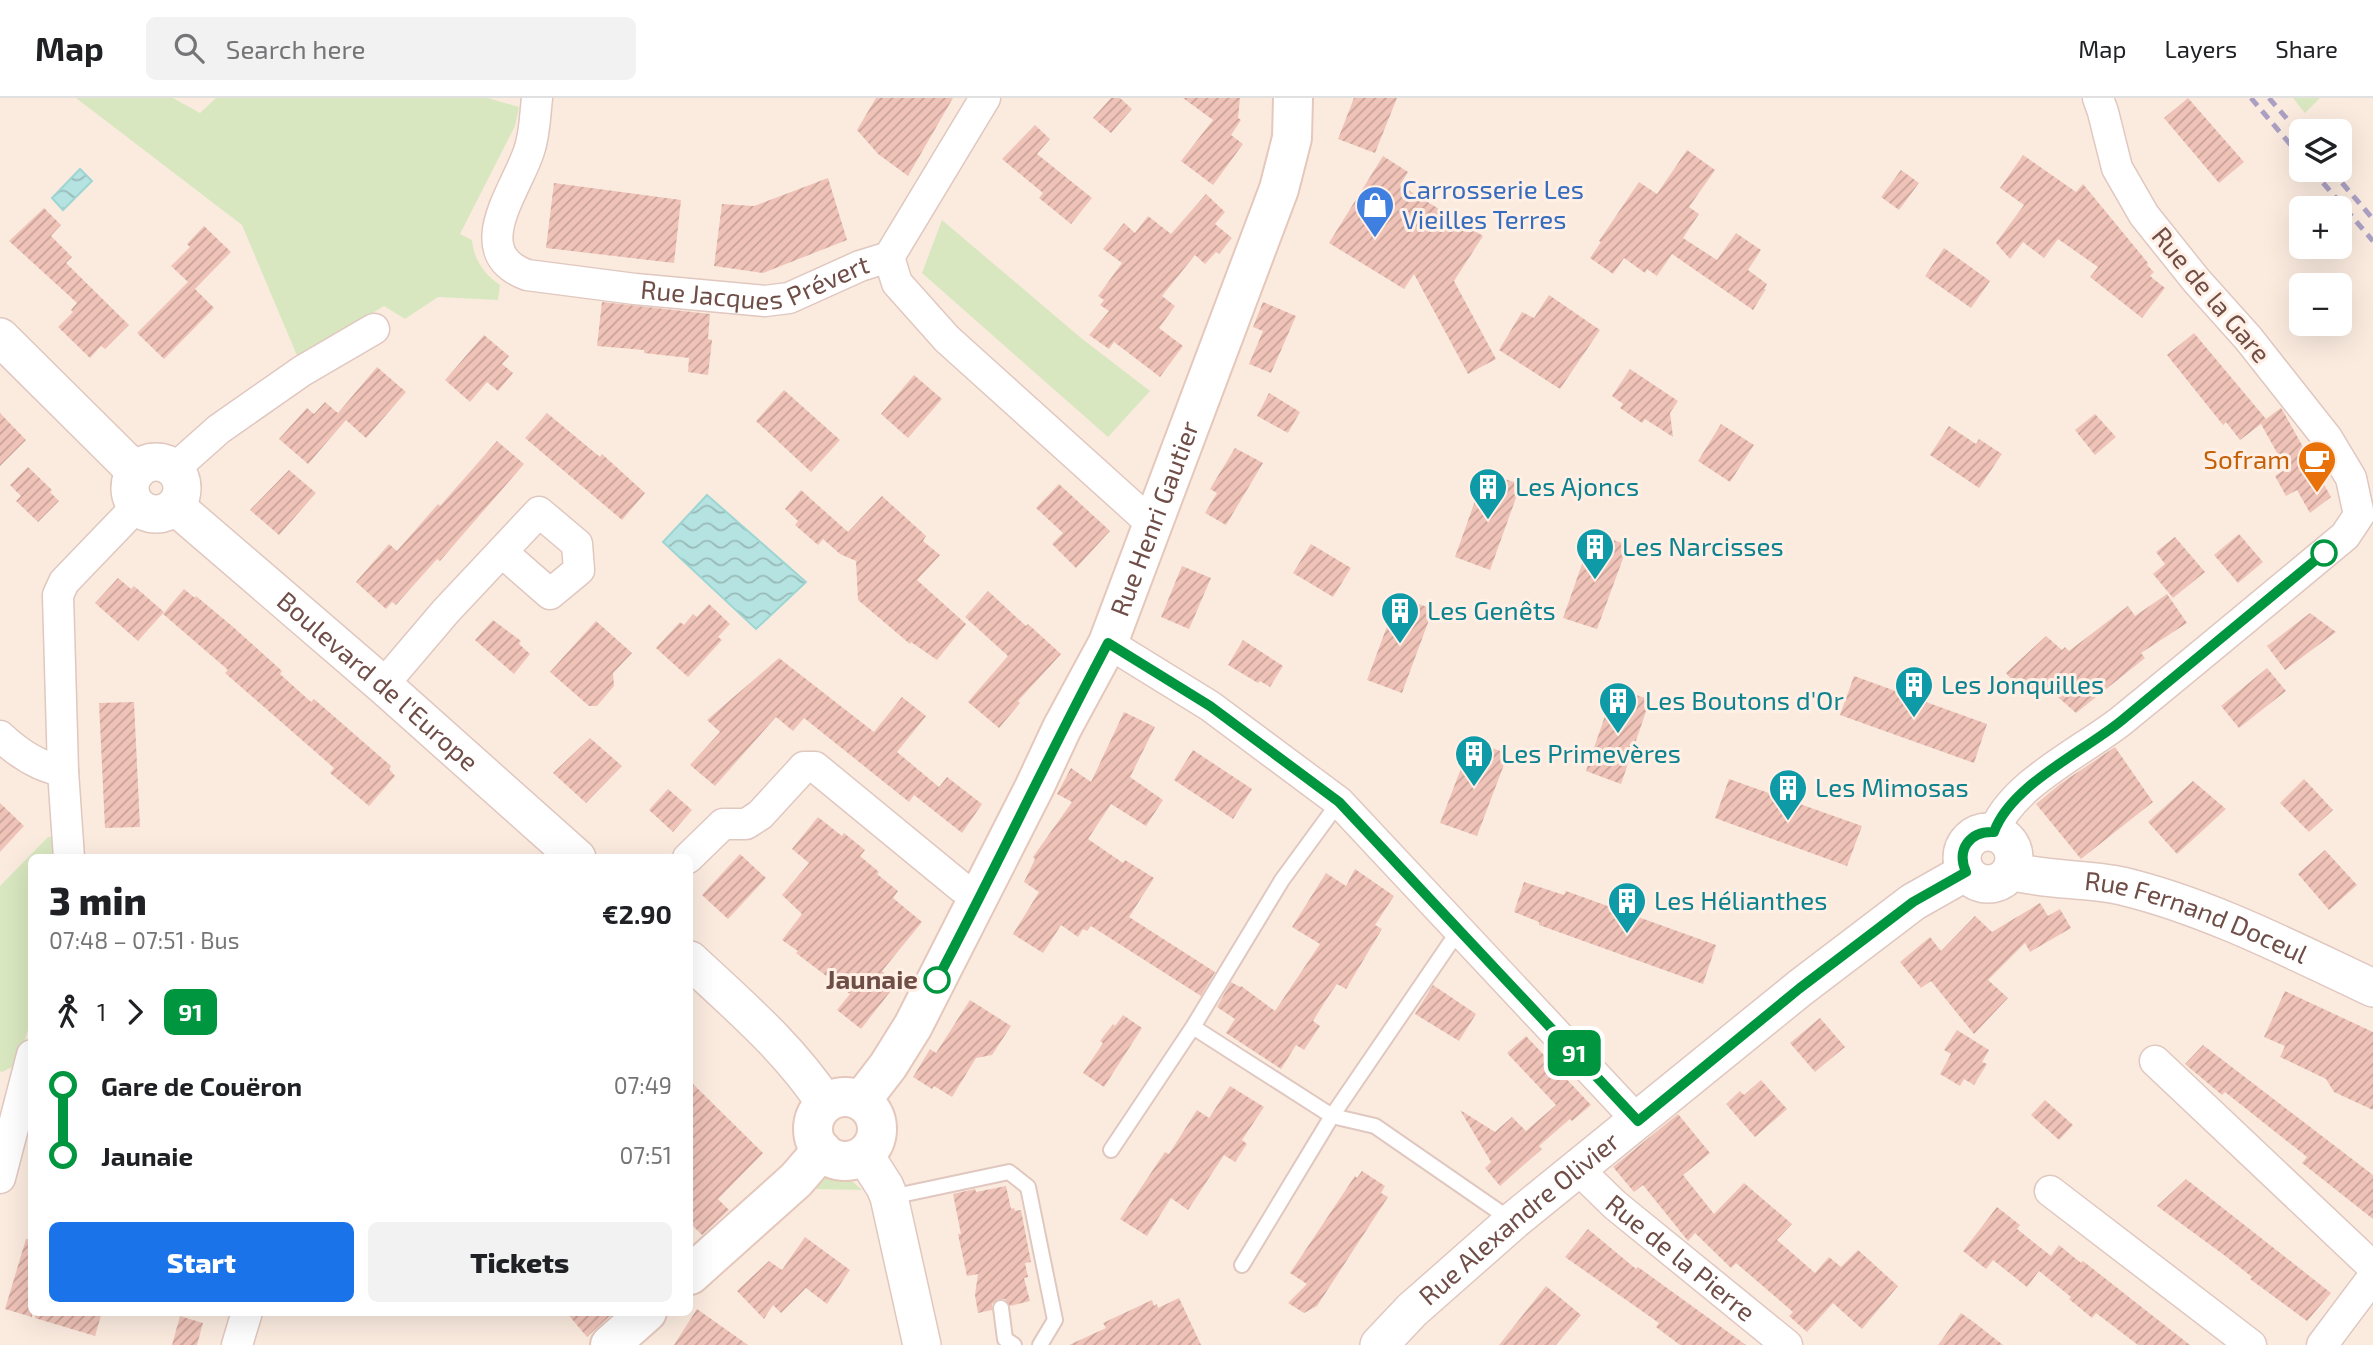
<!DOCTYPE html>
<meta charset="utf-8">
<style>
body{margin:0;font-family:"Exo 2",sans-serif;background:#f2f2f2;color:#202124;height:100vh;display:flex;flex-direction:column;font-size:26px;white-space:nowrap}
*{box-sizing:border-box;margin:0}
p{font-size:23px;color:#757577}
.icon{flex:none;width:38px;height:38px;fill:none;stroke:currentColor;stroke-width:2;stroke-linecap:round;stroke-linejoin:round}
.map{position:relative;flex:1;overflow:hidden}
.panel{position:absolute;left:28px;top:756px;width:665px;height:462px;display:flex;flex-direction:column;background:#fff;border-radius:10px;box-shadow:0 7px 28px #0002}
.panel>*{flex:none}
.badge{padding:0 14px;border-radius:10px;font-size:24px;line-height:46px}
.controls{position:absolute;left:2289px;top:21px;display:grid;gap:14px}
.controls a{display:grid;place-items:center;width:63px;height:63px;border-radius:10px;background:#fff;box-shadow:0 7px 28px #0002;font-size:35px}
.map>.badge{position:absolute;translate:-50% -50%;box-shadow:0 0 0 4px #fff}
.legs{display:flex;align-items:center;gap:10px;height:77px;padding:0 21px;font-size:23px}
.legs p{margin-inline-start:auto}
.headline{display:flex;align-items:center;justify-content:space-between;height:119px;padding:0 21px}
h1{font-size:38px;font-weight:800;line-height:52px}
.action{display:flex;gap:14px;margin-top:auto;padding:14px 21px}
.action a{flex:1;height:80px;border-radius:10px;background:#1a73e8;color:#fff;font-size:28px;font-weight:800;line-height:80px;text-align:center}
.action a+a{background:#f2f2f2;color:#202124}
ul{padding:0 21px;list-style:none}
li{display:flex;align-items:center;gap:24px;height:70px;font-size:26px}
li i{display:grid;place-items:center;width:10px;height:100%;margin:0 9px;background:currentColor}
li i::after{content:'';width:18px;height:18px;margin:-9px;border:5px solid;border-radius:50%;background:#fff}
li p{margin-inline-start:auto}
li:first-child i{background:linear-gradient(#0000 50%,currentColor 0)}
li:last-child i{background:linear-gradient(currentColor 50%,#0000 0)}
header{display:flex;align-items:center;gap:42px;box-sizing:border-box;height:98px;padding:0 35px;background:#fff;border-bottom:2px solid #e0e0e0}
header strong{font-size:33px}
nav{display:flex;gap:38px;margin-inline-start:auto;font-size:24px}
.search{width:490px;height:63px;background:#f2f2f2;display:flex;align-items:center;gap:18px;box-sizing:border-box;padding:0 24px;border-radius:10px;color:#757577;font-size:26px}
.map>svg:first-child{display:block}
.green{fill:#d8e7bf}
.water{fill:url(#water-waves);stroke:#9cd5d2;stroke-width:2}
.building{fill:url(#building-hatch)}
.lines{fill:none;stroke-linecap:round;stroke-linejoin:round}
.service-casing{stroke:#e0c7bf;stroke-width:18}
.minor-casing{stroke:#e0c7bf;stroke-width:33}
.tertiary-casing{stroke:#e0c7bf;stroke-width:40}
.secondary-casing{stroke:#e5c7bc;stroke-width:42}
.service{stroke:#fff;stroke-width:14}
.minor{stroke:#fff;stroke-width:30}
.tertiary{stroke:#fff;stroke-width:37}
.secondary{stroke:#fff;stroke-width:38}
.rail{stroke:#aba0c3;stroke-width:5;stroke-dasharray:10 7;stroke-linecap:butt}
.line-1-casing{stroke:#fff;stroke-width:16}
.line-1{stroke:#009640;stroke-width:10}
.stop-1-dot{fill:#fff;stroke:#009640;stroke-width:3.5}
.labels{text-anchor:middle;stroke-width:6;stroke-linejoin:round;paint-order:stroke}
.shop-label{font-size:26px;fill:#366cbe;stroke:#ffefe5;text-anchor:start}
.street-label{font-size:26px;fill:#704e48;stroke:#ffefe5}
.food-label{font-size:26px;fill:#c56008;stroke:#ffefe5;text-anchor:end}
.culture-label{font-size:26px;fill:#0d838f;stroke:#ffefe5;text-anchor:start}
.stop-label{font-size:26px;font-weight:bold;fill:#704e48;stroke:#ffefe5;text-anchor:end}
</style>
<header>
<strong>Map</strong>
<div class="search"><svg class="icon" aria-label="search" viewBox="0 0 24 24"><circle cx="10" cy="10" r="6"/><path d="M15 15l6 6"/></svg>Search here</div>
<nav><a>Map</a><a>Layers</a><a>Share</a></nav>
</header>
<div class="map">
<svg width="2373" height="1247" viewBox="0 0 2373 1247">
<defs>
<pattern id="water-waves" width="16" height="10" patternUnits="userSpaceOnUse" patternTransform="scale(1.75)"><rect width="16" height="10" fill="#b5e3e1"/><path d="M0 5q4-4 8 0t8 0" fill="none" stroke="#98bab8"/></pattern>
<pattern id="building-hatch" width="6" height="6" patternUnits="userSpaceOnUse" patternTransform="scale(1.75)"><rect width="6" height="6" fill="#f0c3b8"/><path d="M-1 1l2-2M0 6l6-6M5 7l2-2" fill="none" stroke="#c7a198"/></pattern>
</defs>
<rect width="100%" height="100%" fill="#fbebdf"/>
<path class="green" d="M76,0H173L200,15L216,0H488L519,9L515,28L460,136L472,142C474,162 484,176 500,187L498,202L438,199L405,221L384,208L298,260L242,127Z
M2293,0H2320L2305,15Z
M942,122L1081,240L1150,293L1108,339L922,175Z
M48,739H55L56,759L32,760L31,921L21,956L14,968L2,974L0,973V788Z
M834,1078L850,1081L862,1092L815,1091L811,1087L820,1080Z"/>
<path class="water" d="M80,71L92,83L63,112L52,100Z
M707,397L806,484L756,531L663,444Z"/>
<path class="building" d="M876,0H953L908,78L878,56L857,32Z
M1111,0H1120L1132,11L1111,35L1093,20Z
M1183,0H1240L1238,20L1241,22L1231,37L1243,46L1213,87L1181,63L1213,22Z
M1354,0H1397L1375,55L1338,41Z
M2188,0L2244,64L2219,85L2164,20Z
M1035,27L1050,41L1037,56L1092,100L1071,126L1039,100L1043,95L1002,61Z
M1687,52L1715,72L1689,109L1699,116L1683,140L1717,162L1736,135L1761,152L1748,172L1767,186L1764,191H1766L1753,212L1672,156L1657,178L1647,171L1645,175L1624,160L1613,176L1590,160L1601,144L1599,143L1639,84L1657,96Z
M2023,57L2076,94L2083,86L2148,165L2147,167L2154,174L2150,178L2165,190L2142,220L2090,179L2098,169L2058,141L2044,160L2023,144L2010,161L1996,145L2024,107L2000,90Z
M1383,58L1408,74L1400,87L1483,138L1454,183L1496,261L1468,276L1414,176L1404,191L1329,145Z
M1901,72L1919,85L1899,112L1881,99Z
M828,80L847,142L763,175L714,168L722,106L754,108Z
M554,85L681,102L674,165L546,150Z
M1206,96L1225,114L1215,126L1232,140L1219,156L1216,154L1205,166L1195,157L1162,198L1175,208L1159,230L1183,248L1160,279L1114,244L1109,251L1089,237L1109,213L1100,207L1104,202L1098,198L1122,165L1103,151L1124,125L1135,135L1148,118L1171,136Z
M44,110L61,127L51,138L72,159L66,165L129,227L105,251L101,248L90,260L58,229L73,214L71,212L77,205L9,143Z
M204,128L231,154L195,191L214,210L164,261L137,235L188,184L171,168L190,149L187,146Z
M1944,150L1990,183L1971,210L1925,178Z
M1549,197L1600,232L1560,291L1499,252L1522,214L1534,220Z
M602,204L710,216L708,241L712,242L708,277L688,274L689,260L644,255V252L597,248Z
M1263,204L1296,218L1271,275L1249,266L1263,233L1253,229Z
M2194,235L2266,321L2281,310L2283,313L2331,399L2310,415L2297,392L2286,398L2275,378L2286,371L2261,326L2240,342L2226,324L2223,327L2167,257Z
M484,237L509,258L502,266L513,275L498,293L487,284L470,304L445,282Z
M377,269L406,294L366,340L338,315Z
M1630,271L1678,303L1670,315L1673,339L1645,321L1642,325L1620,310L1623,306L1612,298Z
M914,277L942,301L908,340L881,316Z
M784,292L840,342L811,374L756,323Z
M1269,295L1300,314L1288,335L1257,318Z
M325,304L346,322L308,366L279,341L307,310L314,316Z
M0,315L26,342L0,368Z
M547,315L600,359L602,356L645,395L622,422L525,340Z
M2095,316L2116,339L2095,357L2075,332Z
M1721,326L1754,347L1730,384L1698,363Z
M1949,328L1976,346L1979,341L2002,356L1979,390L1930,357Z
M497,343L524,366L440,463L437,461L396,507L392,504L386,511L356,484L389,446L397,453L438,406L440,408Z
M1235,350L1263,365L1226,427L1205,415L1217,395L1210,391Z
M28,369L52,392L50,394L59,403L38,424L16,403L21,398L10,387Z
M289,372L316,395L279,437L250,412Z
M1485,375L1521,386L1490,472L1455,459Z
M1059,386L1110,433L1076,470L1052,446L1063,435L1036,410Z
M801,392L848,434L882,398L926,438L923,443L940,457L917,482L966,526L937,562L911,544L910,546L858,502L856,463L840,456L823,441L818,447L795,427L798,423L785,411Z
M1593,435L1628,447L1597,531L1563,520Z
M2239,436L2263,464L2238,485L2214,457Z
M2175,439L2205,474L2173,500L2153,476L2165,466L2156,454Z
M1311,446L1351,470L1333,499L1293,475Z
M1182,468L1211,480L1189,531L1161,519Z
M118,480L131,491L134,488L164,514L138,543L95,505Z
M184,491L195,500L196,498L232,528L282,573L280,576L311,604L314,601L391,668L389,671L395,678L369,708L330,675L334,670L225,575L228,572L163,516Z
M988,493L1026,528L1028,526L1061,556L1018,603L1020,605L999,630L968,604L1008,558L965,519Z
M2167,496L2187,525L2141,555L2145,560L2076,615L2041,584L2026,598L2006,575L2046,538L2062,552L2065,549L2069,553L2128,508L2135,518Z
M1398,499L1433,511L1402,595L1367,582Z
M709,506L730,526L718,539L722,542L688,579L656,550L680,524L684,527L693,516L697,519Z
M2310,515L2336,534L2285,572L2267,548Z
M493,522L521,543L519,546L530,556L514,576L475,542Z
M596,523L632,555L613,575L614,588L597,608H589L550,574Z
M1243,542L1283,568L1270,589L1260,583L1258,585L1228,567Z
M779,560L874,634L902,599L926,618L897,654L939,689L947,679L982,706L962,735L914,697L909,704L804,620L793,633L776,619L715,688L690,667L720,634L707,622Z
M2267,570L2286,593L2239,630L2221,608Z
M1854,578L1987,626L1974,665L1840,617Z
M1615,589L1650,602L1621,686L1586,673Z
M134,604L140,729L105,730L99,605Z
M1124,614L1155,629L1130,679L1163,702L1146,728L1111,706L1088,741L1123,765L1125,762L1154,780L1129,819L1215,874L1201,898L1091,828L1087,833L1083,831L1078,839L1061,827L1043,855L1013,836L1039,794L1024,784L1035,761L1033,759L1072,704L1057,696L1071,670L1091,684Z
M590,640L622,668L586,705L553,675Z
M1472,642L1508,656L1477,738L1440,725Z
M2115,649L2153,704L2081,761L2036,706L2060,686Z
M1193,652L1252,691L1233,721L1174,682Z
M1729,681L1862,728L1847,768L1715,720Z
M2304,681L2333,712L2309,734L2280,705Z
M2193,683L2226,711L2177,756L2148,724Z
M668,691L692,712L673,734L649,712Z
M0,705L24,728L0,754Z
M818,719L842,738L844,735L865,752L860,758L879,774L877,776L898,793L893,800L922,824L882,873L897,885L861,931L837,912L850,896L796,855L798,853L782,842L802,816L782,797L809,765L792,751Z
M2325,752L2357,787L2329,812L2298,776Z
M740,756L766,780L728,821L702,797Z
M1355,771L1394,798L1375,827L1382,831L1346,891L1337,886L1326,902L1313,923L1320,928L1304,952L1296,947L1281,971L1226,935L1235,921L1217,909L1231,884L1240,889L1241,888L1275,913L1320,846L1292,829L1326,775L1346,788Z
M1524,784L1564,797L1566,793L1716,847L1703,886L1539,827V824L1514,814Z
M2040,805L2048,818L2060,811L2071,830L2030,854L2025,845L1988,882L2008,900L1974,936L1931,883L1921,890L1900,864L1930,839L1941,853L1975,818L1992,834Z
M1433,887L1476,916L1459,943L1415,916Z
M2285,893L2373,934V1012L2334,994L2326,981L2280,959L2285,948L2264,939Z
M970,902L1011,928L992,957L976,960L952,999L934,988L932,991L913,979L930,951L936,955Z
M1123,917L1142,930L1104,989L1083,975L1103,945L1100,943L1113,926L1115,928Z
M1820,920L1845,949L1815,974L1790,945Z
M1957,932L1989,952L1982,964L1987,966L1974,987L1964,981L1960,988L1940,976L1951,956L1944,952Z
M1526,938L1591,1007L1572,1023L1570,1021L1539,1048L1542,1051L1500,1088L1485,1070L1491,1064L1460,1012L1495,1034L1512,1019L1526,1033L1556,1007L1507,955Z
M2203,947L2373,1077V1121L2302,1065L2307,1059L2225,994L2222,997L2185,966Z
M1761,982L1787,1011L1755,1039L1726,1006L1740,993L1744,997Z
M690,983L763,1055L718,1101L729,1112L702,1137L690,1125Z
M1230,988L1264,1009L1242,1042L1247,1046L1235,1064L1224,1057L1188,1112L1171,1100L1147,1138L1120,1121L1165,1054L1169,1056L1197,1012L1209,1020Z
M2045,1002L2073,1027L2059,1042L2031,1017Z
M1678,1016L1710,1055L1683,1077L1714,1116L1744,1085L1792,1126L1777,1142L1815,1175L1829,1159L1841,1169L1858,1152L1898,1188L1862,1231L1833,1205L1807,1234L1789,1218L1793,1214L1736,1165L1731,1170L1695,1135L1688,1143L1643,1087L1634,1094L1613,1069Z
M1362,1073L1385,1088L1381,1095L1388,1099L1317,1208L1304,1215L1288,1205L1307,1186L1290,1175L1355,1078L1357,1080Z
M2186,1081L2331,1195L2307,1223L2250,1181L2252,1179L2224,1157L2157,1108Z
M1006,1088L1011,1111L1014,1110L1015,1113L1021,1112L1031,1164L1025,1165L1028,1179L1024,1180L1030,1203L1010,1208L1005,1201H999L992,1206V1212L978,1215L975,1197L978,1176L967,1178L958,1136H961L953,1096L975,1091L976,1094Z
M1997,1109L2020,1127L2017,1131L2051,1158L2059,1147L2081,1165L2083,1163L2190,1247H2138L2096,1215L2092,1220L2069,1201L2071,1199L2039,1173L2027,1189L1993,1162L1986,1171L1963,1153Z
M1588,1131L1636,1171L1638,1169L1746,1247H1680L1656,1229L1659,1225L1565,1159Z
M805,1139L850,1172L827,1206L806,1190L781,1215L773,1207L764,1221L737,1193L769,1163L782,1172Z
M26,1141H32V1219L5,1211Z
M1546,1188L1581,1217L1556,1247H1499Z
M1179,1200L1201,1247H1069L1106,1230L1103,1225L1152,1202L1154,1208L1157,1206L1158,1210Z
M697,1211L748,1247H674Z
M36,1214H102L95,1238L35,1220Z
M566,1214H614L587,1239Z
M1961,1215L1975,1225L2003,1247H1938Z
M180,1218L203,1225L197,1247H172Z"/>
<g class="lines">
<defs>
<path id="service" d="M1339,704L1282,782L1193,929L1332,1018L1375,1028L1511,1122
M1111,1052L1193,929
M891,1099L1009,1074L1028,1089L1055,1222L1040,1247
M1242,1167L1332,1018L1459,832
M1001,1210L1005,1241L1014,1247"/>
<g id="minor">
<path id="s1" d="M537,0C535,17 535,36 529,53C516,93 466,154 527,177L635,191L765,203L789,200L860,168L889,159L897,185L947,241L1141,416L1156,422"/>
<path d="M889,159L985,0"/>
<path d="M174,371L219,331L302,273L374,231"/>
<path d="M1108,545L1210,608L1339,704L1638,1023"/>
<path d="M383,587L446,513L539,414L577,446L579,472L550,496L502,454"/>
<path d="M0,638C18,655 39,669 63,673"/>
<path d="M1994,734C2010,687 2083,653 2121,623C2196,562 2270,500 2345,438L2359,417L2351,380L2327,340L2248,240L2196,182L2144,117L2117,70L2103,14L2098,0"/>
<path d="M69,760L63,673L58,497L64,484L137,408"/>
<path d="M688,760L723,726H746L760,717L804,669H815L961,789L979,799"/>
<path d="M2155,963L2373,1169"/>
<path id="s2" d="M1578,1071L1615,1107L1787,1247"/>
<path d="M0,1080L32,957"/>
<path d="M2050,1093L2251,1247"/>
<path d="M237,1247L247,1214"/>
<path d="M2322,1247L2373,1179"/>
</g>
<g id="tertiary">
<path d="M0,239L136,374"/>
<circle cx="156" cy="390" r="26"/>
<path id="s3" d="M175,408L383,587L577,760"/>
<circle cx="1988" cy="760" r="26"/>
<path id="s4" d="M2011,773C2047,783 2085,780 2122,788C2209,809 2292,852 2373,890"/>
<path d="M690,862C738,907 789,950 825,1005"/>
<path d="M864,1056L885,1089L889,1099L922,1247"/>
<path id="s5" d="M1379,1247L1412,1212L1513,1123L1800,890L1913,804L1966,774"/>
</g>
<g id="secondary">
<circle cx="845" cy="1031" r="32"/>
<path id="s6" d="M861,1003L888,968L913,928L1034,690L1062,630L1108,545L1279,91L1292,40L1293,0"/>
<path d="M690,1177L796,1082L822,1052"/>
<path d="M610,1247L647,1214"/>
</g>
</defs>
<use href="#service" class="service-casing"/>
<use href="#minor" class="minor-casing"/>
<use href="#tertiary" class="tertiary-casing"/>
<use href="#secondary" class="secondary-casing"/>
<use href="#service" class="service"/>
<use href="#minor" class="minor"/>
<use href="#tertiary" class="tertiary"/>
<use href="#secondary" class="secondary"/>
<path class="rail" d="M2251,0L2301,59
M2269,0L2301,37
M2312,72L2373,143
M2331,72L2373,121"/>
</g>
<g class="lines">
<defs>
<path id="line-1" d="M937,882C996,770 1049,656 1108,545L1210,608L1339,704L1638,1023L1800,890L1913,804L1966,774C1956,751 1970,733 1994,734C2011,687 2083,654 2121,623C2189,567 2257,511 2324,455"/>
</defs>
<use href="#line-1" class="line-1-casing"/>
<use href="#line-1" class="line-1"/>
</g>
<defs>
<symbol id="shop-pin" viewBox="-11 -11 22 30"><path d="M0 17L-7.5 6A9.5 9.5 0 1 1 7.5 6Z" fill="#3f7fe0" stroke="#ffefe5"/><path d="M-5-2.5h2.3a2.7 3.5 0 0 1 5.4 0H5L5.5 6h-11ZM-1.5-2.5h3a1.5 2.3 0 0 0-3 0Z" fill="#fff"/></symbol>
<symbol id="cafe-pin" viewBox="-11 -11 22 30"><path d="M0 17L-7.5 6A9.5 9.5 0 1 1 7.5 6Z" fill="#e8710a" stroke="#ffefe5"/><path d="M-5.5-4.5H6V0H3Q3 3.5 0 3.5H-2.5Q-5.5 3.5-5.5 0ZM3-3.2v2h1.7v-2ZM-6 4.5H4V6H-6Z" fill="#fff"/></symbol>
<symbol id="building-pin" viewBox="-11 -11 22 30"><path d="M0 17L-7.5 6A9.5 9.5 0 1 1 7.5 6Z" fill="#0f9aa8" stroke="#ffefe5"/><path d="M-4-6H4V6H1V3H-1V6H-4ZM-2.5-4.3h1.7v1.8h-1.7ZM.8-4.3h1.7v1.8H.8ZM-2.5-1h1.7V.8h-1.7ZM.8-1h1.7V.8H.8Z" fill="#fff"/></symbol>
</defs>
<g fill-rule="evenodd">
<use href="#shop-pin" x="1353" y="85" width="44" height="60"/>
<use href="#cafe-pin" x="2295" y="340" width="44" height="60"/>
<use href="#building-pin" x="1466" y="367" width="44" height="60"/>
<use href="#building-pin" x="1573" y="427" width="44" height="60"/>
<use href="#building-pin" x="1378" y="491" width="44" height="60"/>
<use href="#building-pin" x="1892" y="565" width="44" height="60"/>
<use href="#building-pin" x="1596" y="581" width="44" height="60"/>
<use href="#building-pin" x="1452" y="634" width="44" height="60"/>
<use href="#building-pin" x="1766" y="668" width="44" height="60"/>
<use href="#building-pin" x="1605" y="781" width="44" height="60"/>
</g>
<g class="stop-1-dot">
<circle cx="2324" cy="455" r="12"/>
<circle cx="937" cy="882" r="12"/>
</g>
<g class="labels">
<g class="shop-label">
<text x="1402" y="101">Carrosserie Les<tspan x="1402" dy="30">Vieilles Terres</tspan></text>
</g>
<g class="street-label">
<text dy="9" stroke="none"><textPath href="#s1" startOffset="430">Rue Jacques Prévert</textPath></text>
<text transform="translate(2211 197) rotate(50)" y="9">Rue de la Gare</text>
<text dy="9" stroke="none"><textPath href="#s6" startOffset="654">Rue Henri Gautier</textPath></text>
<text dy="9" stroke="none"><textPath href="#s3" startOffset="268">Boulevard de l'Europe</textPath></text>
<text dy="9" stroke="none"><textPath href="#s4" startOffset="192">Rue Fernand Doceul</textPath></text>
<text dy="9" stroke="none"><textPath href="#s5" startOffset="189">Rue Alexandre Olivier</textPath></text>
<text dy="9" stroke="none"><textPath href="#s2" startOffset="136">Rue de la Pierre</textPath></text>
</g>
<g class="food-label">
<text x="2290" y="371">Sofram</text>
</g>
<g class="culture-label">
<text x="1515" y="398">Les Ajoncs</text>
<text x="1622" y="458">Les Narcisses</text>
<text x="1427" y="522">Les Genêts</text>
<text x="1941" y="596">Les Jonquilles</text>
<text x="1645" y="612">Les Boutons d'Or</text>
<text x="1501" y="665">Les Primevères</text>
<text x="1815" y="699">Les Mimosas</text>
<text x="1654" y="812">Les Hélianthes</text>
</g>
<g class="stop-label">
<text x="918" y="891">Jaunaie</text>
</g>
</g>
</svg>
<div class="controls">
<a><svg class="icon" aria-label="layers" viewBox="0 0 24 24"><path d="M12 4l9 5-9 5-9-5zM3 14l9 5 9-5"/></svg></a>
<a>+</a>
<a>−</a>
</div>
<b class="badge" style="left:1574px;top:955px;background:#009640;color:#fff">91</b>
<section class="panel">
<div class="headline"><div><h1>3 min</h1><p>07:48 – 07:51 · Bus</p></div><b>€2.90</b></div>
<div class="legs"><svg class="icon" aria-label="walk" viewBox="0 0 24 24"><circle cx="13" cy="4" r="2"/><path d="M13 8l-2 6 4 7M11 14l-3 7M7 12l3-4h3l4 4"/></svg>1<svg class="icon" aria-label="forward" viewBox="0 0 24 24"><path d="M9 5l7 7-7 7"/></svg><b class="badge" style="background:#009640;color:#fff">91</b></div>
<ul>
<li><i style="color:#009640"></i><b>Gare de Couëron</b><p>07:49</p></li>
<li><i style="color:#009640"></i><b>Jaunaie</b><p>07:51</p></li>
</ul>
<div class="action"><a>Start</a><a>Tickets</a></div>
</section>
</div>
